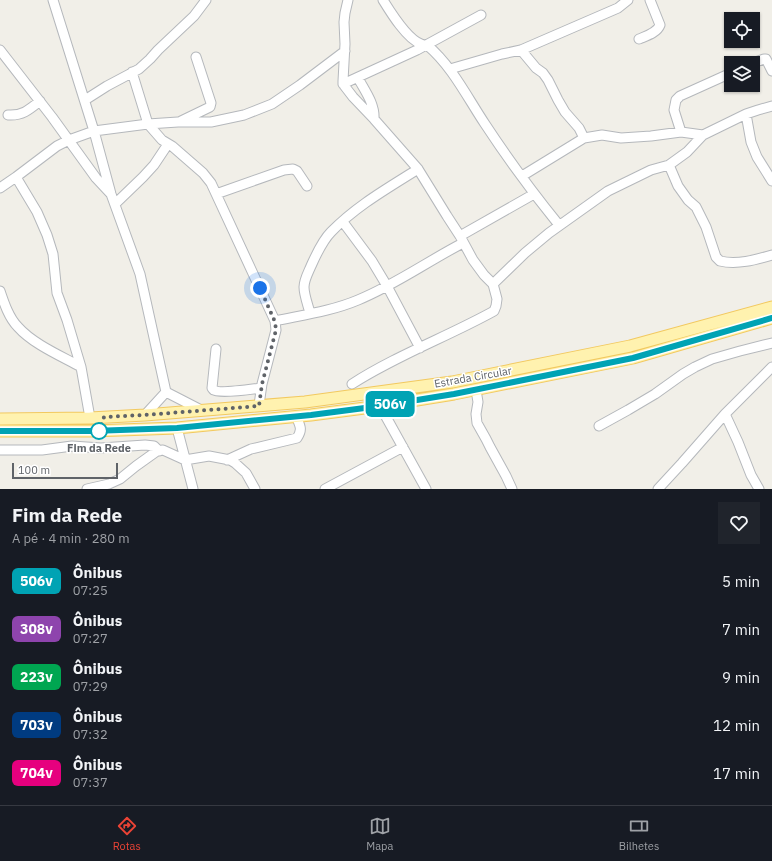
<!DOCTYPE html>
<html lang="pt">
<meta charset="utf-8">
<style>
body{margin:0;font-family:"IBM Plex Sans",sans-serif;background:#20242c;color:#f1f3f6;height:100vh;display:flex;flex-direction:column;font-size:15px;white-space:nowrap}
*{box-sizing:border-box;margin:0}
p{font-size:13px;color:#9ea1a6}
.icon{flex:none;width:22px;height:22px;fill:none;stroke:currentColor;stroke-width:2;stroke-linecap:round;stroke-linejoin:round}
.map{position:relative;height:489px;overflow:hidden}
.sheet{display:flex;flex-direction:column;background:#171b24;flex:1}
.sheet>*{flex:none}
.badge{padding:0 8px;border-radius:6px;font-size:14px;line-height:26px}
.buttons{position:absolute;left:724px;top:12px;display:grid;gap:8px}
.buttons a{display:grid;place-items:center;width:36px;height:36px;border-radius:0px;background:#171b24;box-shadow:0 1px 3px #0004;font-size:20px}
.scale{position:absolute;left:12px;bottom:10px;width:106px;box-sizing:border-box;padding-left:4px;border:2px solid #5f6368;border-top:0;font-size:11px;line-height:14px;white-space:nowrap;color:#5f6368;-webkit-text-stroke:3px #fff;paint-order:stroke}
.you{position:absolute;width:20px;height:20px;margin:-10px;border:3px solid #fff;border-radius:50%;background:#1a73e8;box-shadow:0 0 0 6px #1a73e833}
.map>.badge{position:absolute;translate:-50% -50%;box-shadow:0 0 0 2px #fff}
.round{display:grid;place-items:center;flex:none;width:42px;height:42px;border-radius:0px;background:#20242c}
.head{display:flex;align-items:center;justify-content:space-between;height:68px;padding:0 12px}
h1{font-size:19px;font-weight:700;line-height:30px}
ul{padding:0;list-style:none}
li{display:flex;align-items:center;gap:12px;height:48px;padding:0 12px}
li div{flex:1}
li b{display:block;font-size:15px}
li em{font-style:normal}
li .badge{min-width:44px;font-weight:700;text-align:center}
.tabs{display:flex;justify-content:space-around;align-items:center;height:56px;border-top:1px solid #363941;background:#171b24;font-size:11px;color:#9ea1a6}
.tabs a{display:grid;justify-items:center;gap:2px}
.tabs .selected{color:#ea4335}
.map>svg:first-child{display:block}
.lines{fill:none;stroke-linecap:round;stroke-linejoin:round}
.minor-casing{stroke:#b5b8bc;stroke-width:11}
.major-casing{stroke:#f2c960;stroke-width:13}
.minor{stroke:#fff;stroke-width:9}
.major{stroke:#fff2af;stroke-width:11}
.line-casing{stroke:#fff;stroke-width:9}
.line{stroke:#00a3b4;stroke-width:6}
.walk{stroke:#5f6368;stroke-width:4;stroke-dasharray:0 7.2}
.stop-dot{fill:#fff;stroke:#00a3b4;stroke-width:2}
.labels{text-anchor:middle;stroke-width:3;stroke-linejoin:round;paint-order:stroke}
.street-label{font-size:11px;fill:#5f6368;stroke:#fff}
.stop-label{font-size:11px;font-weight:bold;fill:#5f6368;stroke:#fff}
</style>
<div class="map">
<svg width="772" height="489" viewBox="0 0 772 489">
<rect width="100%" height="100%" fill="#f1efe8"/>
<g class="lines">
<defs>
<path id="minor" d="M53,0L94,131L111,194L140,274L166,392
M348,0L345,13L344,22L345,44L343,81V84L353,97L374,119L418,169L447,216L460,236L473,260L484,275L493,284L497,299L496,306L494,311C447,337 397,355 352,384
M383,0C391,13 407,39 421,44C423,45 425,45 427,45C452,66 467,97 485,124C508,159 533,193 559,225
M639,39C646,36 657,33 660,25L650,0
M0,50L52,117L96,178L110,193
M521,50L536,68L543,73L548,80L558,100L565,112L579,128L584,138
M753,63L764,59H766L772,71
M450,69L502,54L521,50L618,8L628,0
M132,72L148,124L162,140L172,146L203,173L211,183L275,321L276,330L262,384L259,405
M358,78C365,91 375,104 374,119
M343,84L417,50L481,15
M85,100L107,86L139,69L150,59L158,50L194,16L206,0
M746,114L751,142L757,157L772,181
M8,115C22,116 29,110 40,101
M181,121L210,107L211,103L196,57
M681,132L674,110L676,100L680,96L731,73
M669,165L678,186L688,200L696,207L706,227L716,257L720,261C737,265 755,260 772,255
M522,176L584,138L602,135L621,138L651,136L681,132L703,135
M16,177L37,212L47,235L53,254L57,293L67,320L81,367L90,418
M0,188L16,177L57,146L69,140L94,131L148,124L178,122H211L244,115L272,104L300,85L345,51
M216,194L284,170L293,169L297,171L307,186
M115,204L143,177L154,165L168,144
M343,222L372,261L387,286L420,348
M460,236L534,194
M493,284L525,253L549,233L608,191L651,170L669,165L687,152L703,135L746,114L758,110L772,106
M0,291C4,303 9,318 18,327C33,344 61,356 81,367
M310,313C308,305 304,295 304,287C304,280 308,273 311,266C316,255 322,241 331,232C356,206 388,188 418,169
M275,321C303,315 332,311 358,300C395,285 428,261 463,243
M216,349L212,388C213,389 213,390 214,390C219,394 253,389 261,388
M476,390L478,402L476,414L477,423L486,439L490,447L506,476L512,489
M166,392L201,410
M380,406L426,489
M725,414L738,442L751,475L759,489
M145,415L166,392
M599,426L628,410L655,394L683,374L695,367L712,359L740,351L772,343
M177,428L193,489
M0,450H42L72,446L101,448L145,445L154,446L159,451
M227,460L251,449L297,438C303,429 300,426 296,416
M87,489L109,484L120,479L136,466L157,451L163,450L185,460L209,456L230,460L235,463L246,473L255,489
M325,489L403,447
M658,489L682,463L725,414L772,367"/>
<path id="major" d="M0,419L90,418L145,415L305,402L452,382L630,346L772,307
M0,431H92L177,428L311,415L380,406L454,394L633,358L772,318"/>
</defs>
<use href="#minor" class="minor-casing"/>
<use href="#major" class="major-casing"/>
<use href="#minor" class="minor"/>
<use href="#major" class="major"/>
</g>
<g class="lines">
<defs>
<path id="line" d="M0,431H92L177,428L311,415L380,406L454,394L633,358L772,318"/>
</defs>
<use href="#line" class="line-casing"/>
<use href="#line" class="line"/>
<path class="walk" d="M99,431L104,417L145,415L259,406L262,384L276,330L275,322L260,288"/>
</g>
<circle class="stop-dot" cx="99" cy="431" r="8"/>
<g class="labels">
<g class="street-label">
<text transform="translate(473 377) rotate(-10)" y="4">Estrada Circular</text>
</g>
<g class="stop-label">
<text x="99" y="452">Fim da Rede</text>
</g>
</g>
</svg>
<div class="buttons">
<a><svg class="icon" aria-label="locate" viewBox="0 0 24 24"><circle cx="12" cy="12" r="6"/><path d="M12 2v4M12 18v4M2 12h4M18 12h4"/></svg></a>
<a><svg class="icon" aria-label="layers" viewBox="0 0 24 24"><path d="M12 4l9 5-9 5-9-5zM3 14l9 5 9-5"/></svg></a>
</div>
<div class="scale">100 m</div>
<div class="you" style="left:260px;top:288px"></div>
<b class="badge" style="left:390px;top:404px;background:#00a3b4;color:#fff">506v</b>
</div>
<section class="sheet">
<div class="head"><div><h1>Fim da Rede</h1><p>A pé · 4 min · 280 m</p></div><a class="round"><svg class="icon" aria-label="heart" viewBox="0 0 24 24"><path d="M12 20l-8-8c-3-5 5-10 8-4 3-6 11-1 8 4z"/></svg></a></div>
<ul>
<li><span class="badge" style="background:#00a3b4;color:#fff">506v</span><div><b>Ônibus</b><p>07:25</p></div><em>5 min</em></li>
<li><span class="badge" style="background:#8e44ad;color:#fff">308v</span><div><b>Ônibus</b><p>07:27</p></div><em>7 min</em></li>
<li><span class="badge" style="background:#00a651;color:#fff">223v</span><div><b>Ônibus</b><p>07:29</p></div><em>9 min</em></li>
<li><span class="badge" style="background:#003b80;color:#fff">703v</span><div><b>Ônibus</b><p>07:32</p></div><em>12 min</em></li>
<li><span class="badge" style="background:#e6007e;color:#fff">704v</span><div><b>Ônibus</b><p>07:37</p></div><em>17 min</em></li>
</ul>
</section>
<nav class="tabs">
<a class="selected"><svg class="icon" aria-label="directions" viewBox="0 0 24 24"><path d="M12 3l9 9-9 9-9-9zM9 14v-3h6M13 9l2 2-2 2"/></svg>Rotas</a>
<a><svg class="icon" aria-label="map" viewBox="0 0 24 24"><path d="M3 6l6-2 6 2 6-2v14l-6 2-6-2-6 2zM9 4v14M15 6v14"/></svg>Mapa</a>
<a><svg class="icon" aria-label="tickets" viewBox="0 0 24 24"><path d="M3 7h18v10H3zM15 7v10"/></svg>Bilhetes</a>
</nav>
